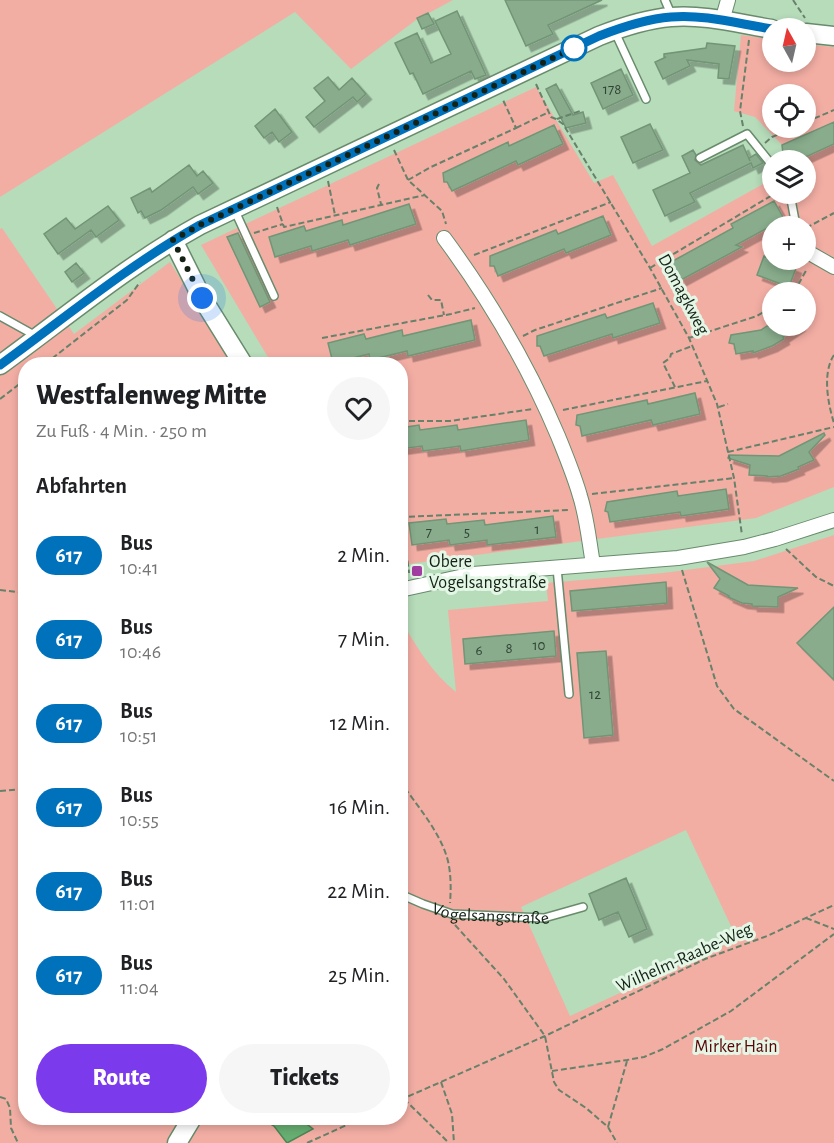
<!DOCTYPE html>
<html lang="de">
<meta charset="utf-8">
<style>
body{margin:0;font-family:"Alegreya Sans",sans-serif;background:#f6f6f6;color:#202124;height:100vh;display:flex;flex-direction:column;font-size:22px;white-space:nowrap}
*{box-sizing:border-box;margin:0}
p{font-size:20px;color:#757577}
.icon{flex:none;width:33px;height:33px;fill:none;stroke:currentColor;stroke-width:2;stroke-linecap:round;stroke-linejoin:round}
.map{position:relative;flex:1;overflow:hidden}
.sheet{position:absolute;left:18px;top:357px;width:390px;height:768px;display:flex;flex-direction:column;background:#fff;border-radius:24px;box-shadow:0 3px 9px #0003}
.sheet>*{flex:none}
.badge{padding:0 12px;border-radius:20px;font-size:21px;line-height:39px}
.needle{width:39px;rotate:352deg}
.tools{position:absolute;left:762px;top:18px;display:grid;gap:12px}
.tools a{display:grid;place-items:center;width:54px;height:54px;border-radius:50%;background:#fff;box-shadow:0 3px 9px #0003;font-size:30px}
.you{position:absolute;width:30px;height:30px;margin:-15px;border:4px solid #fff;border-radius:50%;background:#1a73e8;box-shadow:0 0 0 9px #1a73e833}
.map>.badge{position:absolute;translate:-50% -50%;box-shadow:0 0 0 3px #fff}
h2{padding:0 18px;font-size:22px;line-height:54px}
.round{display:grid;place-items:center;flex:none;width:63px;height:63px;border-radius:32px;background:#f6f6f6}
.summary{display:flex;align-items:center;justify-content:space-between;height:102px;padding:0 18px}
h1{font-size:28px;font-weight:800;line-height:45px}
.cta{display:flex;gap:12px;margin-top:auto;padding:12px 18px}
.cta a{flex:1;height:69px;border-radius:36px;background:#7c3aed;color:#fff;font-size:24px;font-weight:800;line-height:69px;text-align:center}
.cta a+a{background:#f6f6f6;color:#202124}
ul{padding:0;list-style:none}
li{display:flex;align-items:center;gap:18px;height:84px;padding:0 18px}
li div{flex:1}
li b{display:block;font-size:22px}
li em{font-style:normal}
li .badge{min-width:66px;font-weight:700;text-align:center}
.map>svg:first-child{display:block}
.green{fill:#f3aea4;fill-rule:evenodd}
.water{fill:#67ae72;stroke:#4e8456;stroke-width:1.5}
.building{fill:#88ac8c;stroke:#729576;stroke-width:1.5;filter:url(#shadow)}
.lines{fill:none;stroke-linecap:round;stroke-linejoin:round}
.service-casing{stroke:#688b6c;stroke-width:10}
.minor-casing{stroke:#688b6c;stroke-width:16}
.tertiary-casing{stroke:#688b6c;stroke-width:21}
.path{stroke:#67816a;stroke-width:2;stroke-dasharray:6 3;stroke-linecap:butt}
.service{stroke:#fff;stroke-width:7}
.minor{stroke:#fff;stroke-width:14}
.tertiary{stroke:#fff;stroke-width:18}
.line-casing{stroke:#fff;stroke-width:14}
.line{stroke:#0072bc;stroke-width:9}
.walk{stroke:#142216;stroke-width:6;stroke-dasharray:0 10.8}
.stop-dot{fill:#fff;stroke:#0072bc;stroke-width:3}
.poi-dot{fill:#a23da2;stroke:#e4f7e6;stroke-width:2}
.labels{text-anchor:middle;stroke-width:6;stroke-linejoin:round;paint-order:stroke}
.number-label{font-size:15px;fill:#314434}
.street-label{font-size:18px;fill:#142216;stroke:#e4f7e6}
.poi-label{font-size:18px;fill:#142216;stroke:#e4f7e6;text-anchor:start}
.park-label{font-size:18px;fill:#590505;stroke:#e4f7e6}
</style>
<div class="map">
<svg width="834" height="1143" viewBox="0 0 834 1143">
<defs>
<filter id="shadow"><feDropShadow dx="5.5" dy="5.5" stdDeviation="0" flood-color="#0004"/></filter>
</defs>
<rect width="100%" height="100%" fill="#b6dcba"/>
<path class="green" d="M0,0H453L416,20L351,69L295,12L0,197Z
M741,35L772,39V62H806V44L834,47V487L756,518L401,565L400,364H272L201,245L536,87L594,183L613,175L652,246L772,179V194H806V160H783L782,145L755,117L734,111ZM772,94H806V128H772ZM772,226H806V260H772ZM772,292H806V326H772Z
M2,228L74,334L170,262L233,364H26V1118H261L274,1126L287,1143H0V229Z
M834,535V1143H288L312,1129L299,1118H400L401,620C416,646 432,673 456,692L448,610L548,601L546,583L663,573L754,561ZM686,830L737,939L570,1016L521,907Z"/>
<path class="water" d="M261,1118H299L313,1129L287,1143L274,1126Z"/>
<path class="building" d="M505,0H602L548,25L553,34L526,46Z
M457,11L486,75L475,79L471,71L423,94L413,73L410,74L395,43L417,33L431,63L451,54L435,21Z
M428,13L434,24L422,29L417,18Z
M707,43L735,46L729,79L718,78L719,64L687,60L690,66L663,79L655,62L666,57H664V54L706,48Z
M621,69L633,95L603,109L591,83Z
M328,77L339,90L352,78L366,94L357,102L353,97L314,127L306,117L325,101L314,88Z
M556,84L573,115L583,112L586,123L566,128L546,89Z
M275,109L292,132L279,142L272,132L264,138L255,126Z
M834,122V144L799,160H789L786,154H783L782,145Z
M650,124L663,150L633,163L621,137Z
M554,125L563,144L518,165L516,161L452,191L447,182H444L443,173L508,142L509,146Z
M743,145L750,161L749,158L756,154L763,163L753,168L751,163L690,193L695,202L665,216L653,190L690,173L682,156L693,150L696,155L695,160L701,165Z
M189,165L197,176L203,171L213,183L198,194L193,187L161,210L145,218L141,211L138,213L131,198L150,188L152,192Z
M774,201L784,219L736,245L742,247L681,280L676,271L672,272L671,262L733,228L731,224Z
M409,204L416,224L350,245L348,240L312,251L311,246L275,257L269,237L304,226L306,231L342,220L343,225Z
M108,206L119,220L96,237L91,230L58,254L44,234L66,218L75,229Z
M603,216L611,235L566,253L564,249L498,276L494,266H490V256L556,230L558,234Z
M238,233L270,302L260,307L227,237Z
M764,256L796,268L789,287L757,275Z
M76,263L84,273L72,282L65,272Z
M653,303L660,323L613,338L612,334L544,356L540,346H537V336L605,314L607,318Z
M471,320L475,340L408,356L407,351L370,360L369,354L333,363L328,343L364,334L366,339L402,330L403,336Z
M767,326H799L783,337L784,339L772,346L753,353V351L736,354L734,344L729,343L731,335L761,330Z
M695,393L700,414L653,425L651,420L582,436L580,426L576,425L577,415L647,400L648,404Z
M526,420L529,440L461,451L460,446L423,451L422,446L400,449V428L419,425L420,430L457,425L458,430Z
M824,433L825,435L809,452L814,460L798,467L799,469L781,476L767,477V476L749,475L750,465L728,458L729,455L779,456Z
M726,489L729,509L681,516L680,512L610,522L608,512L605,511L607,502L677,491L678,496Z
M553,516L556,537L487,545V540L450,545L449,540L412,545L409,523L446,519L447,524L484,520L485,525Z
M707,562L748,585L798,588L778,597V607L752,606V604L742,603L728,597L729,596L714,588L720,579Z
M666,582L667,603L572,611L570,591Z
M834,607V680L797,643Z
M554,631L556,656L465,664L463,639Z
M606,651L613,735L584,738L577,653Z
M626,878L647,929L629,937L618,912L599,920L589,894Z"/>
<g class="lines">
<defs>
<g id="service">
<path d="M665,0L671,14"/>
<path d="M615,32L646,99"/>
<path d="M700,158L747,134L772,165"/>
<path d="M790,194L796,226"/>
<path d="M235,211L274,296"/>
<path d="M0,316L36,336"/>
<path d="M557,568L569,694"/>
<path id="s1" d="M400,894L423,904L452,914L544,918L583,907"/>
</g>
<path id="minor" d="M722,21L728,0
M444,238C489,299 528,365 558,436C566,456 574,475 580,496C587,518 589,541 593,564
M806,251L834,267
M400,590L473,574L678,558L744,547L775,539L834,520"/>
<path id="tertiary" d="M806,33L834,36
M173,240L202,298L243,364
M0,365C66,317 129,264 200,225L599,36C622,27 646,19 671,17C704,14 740,24 772,29
M177,1143L192,1118"/>
</defs>
<use href="#service" class="service-casing"/>
<use href="#minor" class="minor-casing"/>
<use href="#tertiary" class="tertiary-casing"/>
<path class="path" d="M793,0L805,18
M536,84L551,117L556,119L563,124L650,268L689,338L717,404L734,478L742,535
M557,119L580,111
M806,122L834,110
M743,126L740,111L749,40
M516,128L549,112
M765,143L772,137L794,128
M394,150L408,180L442,211L446,224
M408,180L431,167L516,128L503,100
M328,181L335,215
M379,184L377,188L381,204
M277,207L284,227L425,195
M806,228L834,213
M254,233L283,224
M474,255L611,202
M650,268L774,194
M794,292L807,269
M428,295L432,300H441L444,315
M523,336L535,330L662,288
M322,338L451,314L475,308
M689,338L757,316L772,307
M834,355C822,373 828,404 834,423
M45,364L127,300L140,282
M675,387L663,363L670,358L671,354L692,346
M0,399L26,379
M719,407L728,404
M563,410L707,381
M400,421H450L533,409
M728,452L834,427
M592,494L734,478
M402,516L409,573
M400,517L569,510
M786,549L816,577L834,586
M682,570L717,686L734,709L834,781
M0,590L26,593
M400,781C417,806 444,836 449,866C451,878 451,890 450,903
M0,791L26,789
M806,918L834,929
M455,925L504,979L545,1036L554,1082L559,1090L586,1108L608,1127L617,1143
M552,1071L627,1060L644,1057L663,1049L731,1011L834,934
M441,1082L452,1114L454,1143
M0,1097L6,1099L10,1108L11,1128L18,1143
M404,1099L449,1143
M400,1100L545,1036L705,959L767,936L834,905
M608,1127L627,1061
M307,1143L362,1118"/>
<use href="#service" class="service"/>
<use href="#minor" class="minor"/>
<use href="#tertiary" class="tertiary"/>
</g>
<g class="lines">
<defs>
<path id="line" d="M0,365C66,317 129,265 200,225L599,36C622,27 646,19 671,17C704,14 739,24 772,29"/>
</defs>
<use href="#line" class="line-casing"/>
<use href="#line" class="line"/>
<path class="walk" d="M202,298L173,240L200,225L574,48"/>
</g>
<circle class="stop-dot" cx="574" cy="48" r="12"/>
<rect class="poi-dot" x="411" y="565" width="12" height="12" rx="3"/>
<g class="labels">
<g class="number-label">
<text x="612" y="94">178</text>
<text x="537" y="534">1</text>
<text x="429" y="537">7</text>
<text x="467" y="537">5</text>
<text x="539" y="650">10</text>
<text x="509" y="653">8</text>
<text x="479" y="655">6</text>
<text x="595" y="699">12</text>
</g>
<g class="street-label">
<text transform="translate(684 294) rotate(62)" y="6">Domagkweg</text>
<text dy="6" stroke="none"><textPath href="#s1" startOffset="94">Vogelsangstraße</textPath></text>
<text transform="translate(684 957) rotate(-24)" y="6">Wilhelm-Raabe-Weg</text>
</g>
<g class="poi-label">
<text x="429" y="567">Obere<tspan x="429" dy="21">Vogelsangstraße</tspan></text>
</g>
<g class="park-label">
<text x="736" y="1052">Mirker Hain</text>
</g>
</g>
</svg>
<div class="tools">
<a><svg class="needle" viewBox="-14 -14 28 28"><path d="M0-13l5 13h-10z" fill="#e53935"/><path d="M0 13l5-13h-10z" fill="#757577"/></svg></a>
<a><svg class="icon" aria-label="locate" viewBox="0 0 24 24"><circle cx="12" cy="12" r="6"/><path d="M12 2v4M12 18v4M2 12h4M18 12h4"/></svg></a>
<a><svg class="icon" aria-label="layers" viewBox="0 0 24 24"><path d="M12 4l9 5-9 5-9-5zM3 14l9 5 9-5"/></svg></a>
<a>+</a>
<a>−</a>
</div>
<div class="you" style="left:202px;top:298px"></div>
<section class="sheet">
<div class="summary"><div><h1>Westfalenweg Mitte</h1><p>Zu Fuß · 4 Min. · 250 m</p></div><a class="round"><svg class="icon" aria-label="heart" viewBox="0 0 24 24"><path d="M12 20l-8-8c-3-5 5-10 8-4 3-6 11-1 8 4z"/></svg></a></div>
<h2>Abfahrten</h2>
<ul>
<li><span class="badge" style="background:#0072bc;color:#fff">617</span><div><b>Bus</b><p>10:41</p></div><em>2 Min.</em></li>
<li><span class="badge" style="background:#0072bc;color:#fff">617</span><div><b>Bus</b><p>10:46</p></div><em>7 Min.</em></li>
<li><span class="badge" style="background:#0072bc;color:#fff">617</span><div><b>Bus</b><p>10:51</p></div><em>12 Min.</em></li>
<li><span class="badge" style="background:#0072bc;color:#fff">617</span><div><b>Bus</b><p>10:55</p></div><em>16 Min.</em></li>
<li><span class="badge" style="background:#0072bc;color:#fff">617</span><div><b>Bus</b><p>11:01</p></div><em>22 Min.</em></li>
<li><span class="badge" style="background:#0072bc;color:#fff">617</span><div><b>Bus</b><p>11:04</p></div><em>25 Min.</em></li>
</ul>
<div class="cta"><a>Route</a><a>Tickets</a></div>
</section>
</div>
